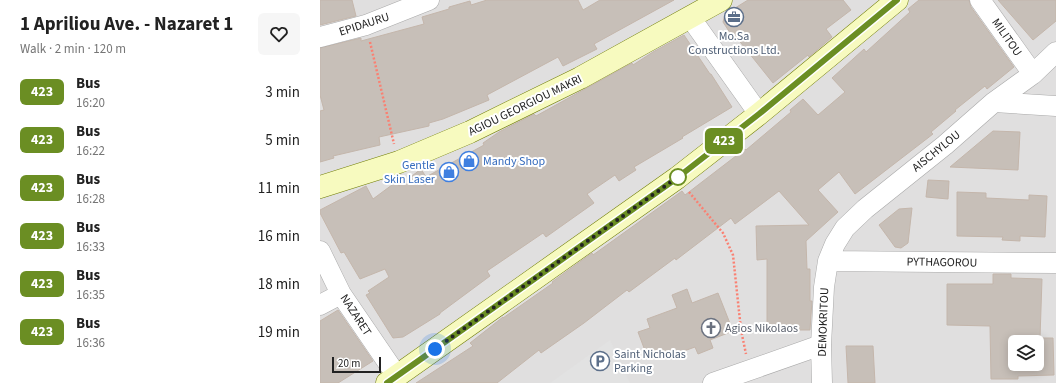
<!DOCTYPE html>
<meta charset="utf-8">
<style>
body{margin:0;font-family:"Source Sans 3",sans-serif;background:#f6f6f6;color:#222;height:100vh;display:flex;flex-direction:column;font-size:15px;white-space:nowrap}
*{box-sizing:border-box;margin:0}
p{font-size:13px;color:#767676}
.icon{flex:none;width:22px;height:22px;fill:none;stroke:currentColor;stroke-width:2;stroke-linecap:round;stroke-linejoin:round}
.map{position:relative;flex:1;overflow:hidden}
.panel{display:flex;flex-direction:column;background:#fff;width:320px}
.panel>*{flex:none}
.badge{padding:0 8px;border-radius:6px;font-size:14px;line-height:26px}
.tools{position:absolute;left:688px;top:335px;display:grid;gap:8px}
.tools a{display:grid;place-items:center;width:36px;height:36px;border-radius:6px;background:#fff;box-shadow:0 2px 10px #0003;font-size:20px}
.scale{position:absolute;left:12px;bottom:10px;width:49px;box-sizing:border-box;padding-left:4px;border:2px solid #222;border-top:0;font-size:11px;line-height:14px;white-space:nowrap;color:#222;-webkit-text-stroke:3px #fff;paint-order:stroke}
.you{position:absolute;width:20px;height:20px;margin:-10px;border:3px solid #fff;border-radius:50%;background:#1a73e8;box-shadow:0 0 0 6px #1a73e833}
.map>.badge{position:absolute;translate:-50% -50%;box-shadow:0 0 0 2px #fff}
.round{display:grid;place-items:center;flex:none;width:42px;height:42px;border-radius:6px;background:#f6f6f6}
.headline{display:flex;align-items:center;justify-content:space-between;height:68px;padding:0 20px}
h1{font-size:19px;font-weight:700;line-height:30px}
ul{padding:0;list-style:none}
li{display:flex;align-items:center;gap:12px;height:48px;padding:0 20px}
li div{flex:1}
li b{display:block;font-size:15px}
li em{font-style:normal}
li .badge{min-width:44px;font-weight:700;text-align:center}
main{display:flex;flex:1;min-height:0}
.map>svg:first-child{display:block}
.residential{fill:#e0dfdf;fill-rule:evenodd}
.parking{fill:#e2e2e2}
.building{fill:#c7bfb8;stroke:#c4b6ab;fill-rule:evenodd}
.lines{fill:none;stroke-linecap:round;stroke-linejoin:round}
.street-casing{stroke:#a9a9a9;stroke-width:21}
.secondary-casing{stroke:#707d05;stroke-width:23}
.path{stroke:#fa8072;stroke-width:2.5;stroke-dasharray:2 2;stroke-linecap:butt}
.street{stroke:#fff;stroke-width:20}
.secondary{stroke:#f7fabf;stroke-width:22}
.line-casing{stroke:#fff;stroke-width:9}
.line{stroke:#6b8e23;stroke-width:6}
.walk{stroke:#222;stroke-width:4;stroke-dasharray:0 7.2}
.stop-dot{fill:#fff;stroke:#6b8e23;stroke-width:2}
.labels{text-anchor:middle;stroke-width:4;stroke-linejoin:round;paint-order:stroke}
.street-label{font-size:12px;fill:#222;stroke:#fff}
.service-label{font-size:12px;fill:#4e5e75;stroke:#fff}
.shop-label{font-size:12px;fill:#366cbe;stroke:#fff;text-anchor:start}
.worship-label{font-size:12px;fill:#5b616d;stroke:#fff;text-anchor:start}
</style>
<main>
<section class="panel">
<div class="headline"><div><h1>1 Apriliou Ave. - Nazaret 1</h1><p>Walk · 2 min · 120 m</p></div><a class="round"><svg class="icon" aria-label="heart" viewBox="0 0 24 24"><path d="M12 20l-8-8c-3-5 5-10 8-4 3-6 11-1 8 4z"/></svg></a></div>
<ul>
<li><span class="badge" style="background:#6b8e23;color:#fff">423</span><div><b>Bus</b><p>16:20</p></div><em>3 min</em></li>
<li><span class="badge" style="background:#6b8e23;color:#fff">423</span><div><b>Bus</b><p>16:22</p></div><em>5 min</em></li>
<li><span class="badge" style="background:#6b8e23;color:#fff">423</span><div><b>Bus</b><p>16:28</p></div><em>11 min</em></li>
<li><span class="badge" style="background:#6b8e23;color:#fff">423</span><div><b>Bus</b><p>16:33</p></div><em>16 min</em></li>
<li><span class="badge" style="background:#6b8e23;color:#fff">423</span><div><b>Bus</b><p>16:35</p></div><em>18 min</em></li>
<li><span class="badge" style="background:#6b8e23;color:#fff">423</span><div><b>Bus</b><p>16:36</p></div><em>19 min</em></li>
</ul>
</section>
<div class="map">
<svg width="736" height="383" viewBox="0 0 736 383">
<rect width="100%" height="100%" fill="#f2efe9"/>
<path class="residential" d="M0,0H736V383H0ZM695,342H717V364H695Z"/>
<path class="parking" d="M290,340L310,383H230Z"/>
<path class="building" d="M0,0H32L36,16L0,25Z
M167,0H258L263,10L280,0H354L274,44L277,49L243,66L238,57L167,95L169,100L123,119L109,123V126L59,137L60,145L13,156L14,158L0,162V111L4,110L0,95V48L41,38V41L104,24L102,17L129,9V7L150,1L151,5Z
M428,0H523L531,10L506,29L512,37L489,57L488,55L453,83L417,38L414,39L403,22L404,18L407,13Z
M599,0H649L651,7L694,67L667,89L665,86L635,110L636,111L611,132L613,134L535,194L519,172L498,190L518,212L486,241L487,269H490V301H492L490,330H447V259L437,260L436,226L489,225L459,191L415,224L411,218L356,260L355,258L309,292L307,290L264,323L221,353L219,350L177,383H96L153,346L150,343L183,317V318L233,283L232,282L272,253L273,255L362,191L365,195L425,149L426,150L471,112L470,110L483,99L498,115L525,92L512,78L544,49L546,52L590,12L588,9Z
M678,0H736V21L713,40Z
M364,35L390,74H391L412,107L362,137L363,138L314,167L316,170L299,181L295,175L267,194L274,203L226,237L223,233L167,271L170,276L120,313V314L83,337L73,338L46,295L50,293L48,291L69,277L65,269L40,279L24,252L21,253L0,213V210L46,186L53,199L76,182L79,186L101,169L106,177L164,145L163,143L179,132L214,114L216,116L312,63L313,65L333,52Z
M673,131L700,132L698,170L630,167Z
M608,180L629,181L628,199L606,197Z
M637,192L666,193V198L709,200V195L727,196L725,237L700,236V241L682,240L683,237L637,236Z
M592,208L588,243L581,248L575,247L559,225L579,209Z
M673,274H691V278L722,279L720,338H733L734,375L698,376V379H671L670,326L627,325V284H673ZM695,342H717V364H695Z
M367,289L372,303L398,293L413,331L390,340L393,348L378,354L375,347L342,359L339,351L327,356L318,332L330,328L327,319L357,308L352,295Z
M18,310L53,361L18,383H0V321Z
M526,346H553L555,383H528Z"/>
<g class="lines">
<defs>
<path id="street" d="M660,0L713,74
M370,17L439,114
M0,37L46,25L109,0
M674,102L736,106
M0,251L21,294L77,376
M508,261L736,263
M0,305L21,294
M393,383L501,345
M502,383L501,345L504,287L508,261L515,244L525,228L545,209L625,145L674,102L713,74L736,52"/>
<path id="secondary" d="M0,187L79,162L150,132L260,78L401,0
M67,383L357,178L439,114L577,0"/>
</defs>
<use href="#street" class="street-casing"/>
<use href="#secondary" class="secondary-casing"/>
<path class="path" d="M50,42L74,144
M369,192L403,233L413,255L421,330L426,354"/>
<use href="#street" class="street"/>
<use href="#secondary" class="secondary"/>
</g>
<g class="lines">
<defs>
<path id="line" d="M67,383L357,178L439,114L577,0"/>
</defs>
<use href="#line" class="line-casing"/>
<use href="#line" class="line"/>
<path class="walk" d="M115,349L358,177"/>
</g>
<defs>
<symbol id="office-ring" viewBox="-11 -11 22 22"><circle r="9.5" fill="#fff" stroke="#5c6f8a" stroke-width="1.5"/><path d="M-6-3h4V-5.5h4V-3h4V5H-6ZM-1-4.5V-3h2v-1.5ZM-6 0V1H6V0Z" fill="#5c6f8a"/></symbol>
<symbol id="shop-ring" viewBox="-11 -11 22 22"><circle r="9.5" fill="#fff" stroke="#3f7fe0" stroke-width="1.5"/><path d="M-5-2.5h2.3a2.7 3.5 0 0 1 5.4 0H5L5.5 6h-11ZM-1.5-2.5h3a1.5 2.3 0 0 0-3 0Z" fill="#3f7fe0"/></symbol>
<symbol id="church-ring" viewBox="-11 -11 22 22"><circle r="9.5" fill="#fff" stroke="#6b7280" stroke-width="1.5"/><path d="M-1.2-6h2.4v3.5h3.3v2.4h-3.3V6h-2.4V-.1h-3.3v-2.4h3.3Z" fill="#6b7280"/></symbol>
<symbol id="parking-ring" viewBox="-11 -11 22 22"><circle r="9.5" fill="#fff" stroke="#5c6f8a" stroke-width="1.5"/><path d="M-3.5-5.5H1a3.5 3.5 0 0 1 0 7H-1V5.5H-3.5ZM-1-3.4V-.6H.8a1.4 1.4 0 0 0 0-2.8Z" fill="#5c6f8a"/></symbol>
</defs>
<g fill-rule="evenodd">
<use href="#office-ring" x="403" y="6" width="22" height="22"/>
<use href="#shop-ring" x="138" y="150" width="22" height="22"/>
<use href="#shop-ring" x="118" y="161" width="22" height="22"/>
<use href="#church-ring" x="380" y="317" width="22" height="22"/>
<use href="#parking-ring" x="269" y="350" width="22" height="22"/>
</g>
<circle class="stop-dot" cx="358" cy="177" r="8"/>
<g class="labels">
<g class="street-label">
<text transform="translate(44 24) rotate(-18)" y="4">EPIDAURU</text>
<text transform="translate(687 37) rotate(55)" y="4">MILITOU</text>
<text transform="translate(205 105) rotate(-26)" y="4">AGIOU GEORGIOU MAKRI</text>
<text transform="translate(616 151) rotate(-39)" y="4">AISCHYLOU</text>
<text transform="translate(622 262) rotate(1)" y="4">PYTHAGOROU</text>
<text transform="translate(36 315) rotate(57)" y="4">NAZARET</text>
<text transform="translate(503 322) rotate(-88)" y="4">DEMOKRITOU</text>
</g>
<g class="service-label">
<text x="414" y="40">Mo.Sa<tspan x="414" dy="14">Constructions Ltd.</tspan></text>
<text x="294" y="358" text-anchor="start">Saint Nicholas<tspan x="294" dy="14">Parking</tspan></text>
</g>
<g class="shop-label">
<text x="163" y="165">Mandy Shop</text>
<text x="115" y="169" text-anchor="end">Gentle<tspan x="115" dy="14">Skin Laser</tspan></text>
</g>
<g class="worship-label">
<text x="405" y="332">Agios Nikolaos</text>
</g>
</g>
</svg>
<div class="tools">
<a><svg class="icon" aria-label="layers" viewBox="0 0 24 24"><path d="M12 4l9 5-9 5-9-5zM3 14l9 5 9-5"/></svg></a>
</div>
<div class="scale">20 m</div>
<div class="you" style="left:115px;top:349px"></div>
<b class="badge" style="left:404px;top:141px;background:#6b8e23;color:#fff">423</b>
</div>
</main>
